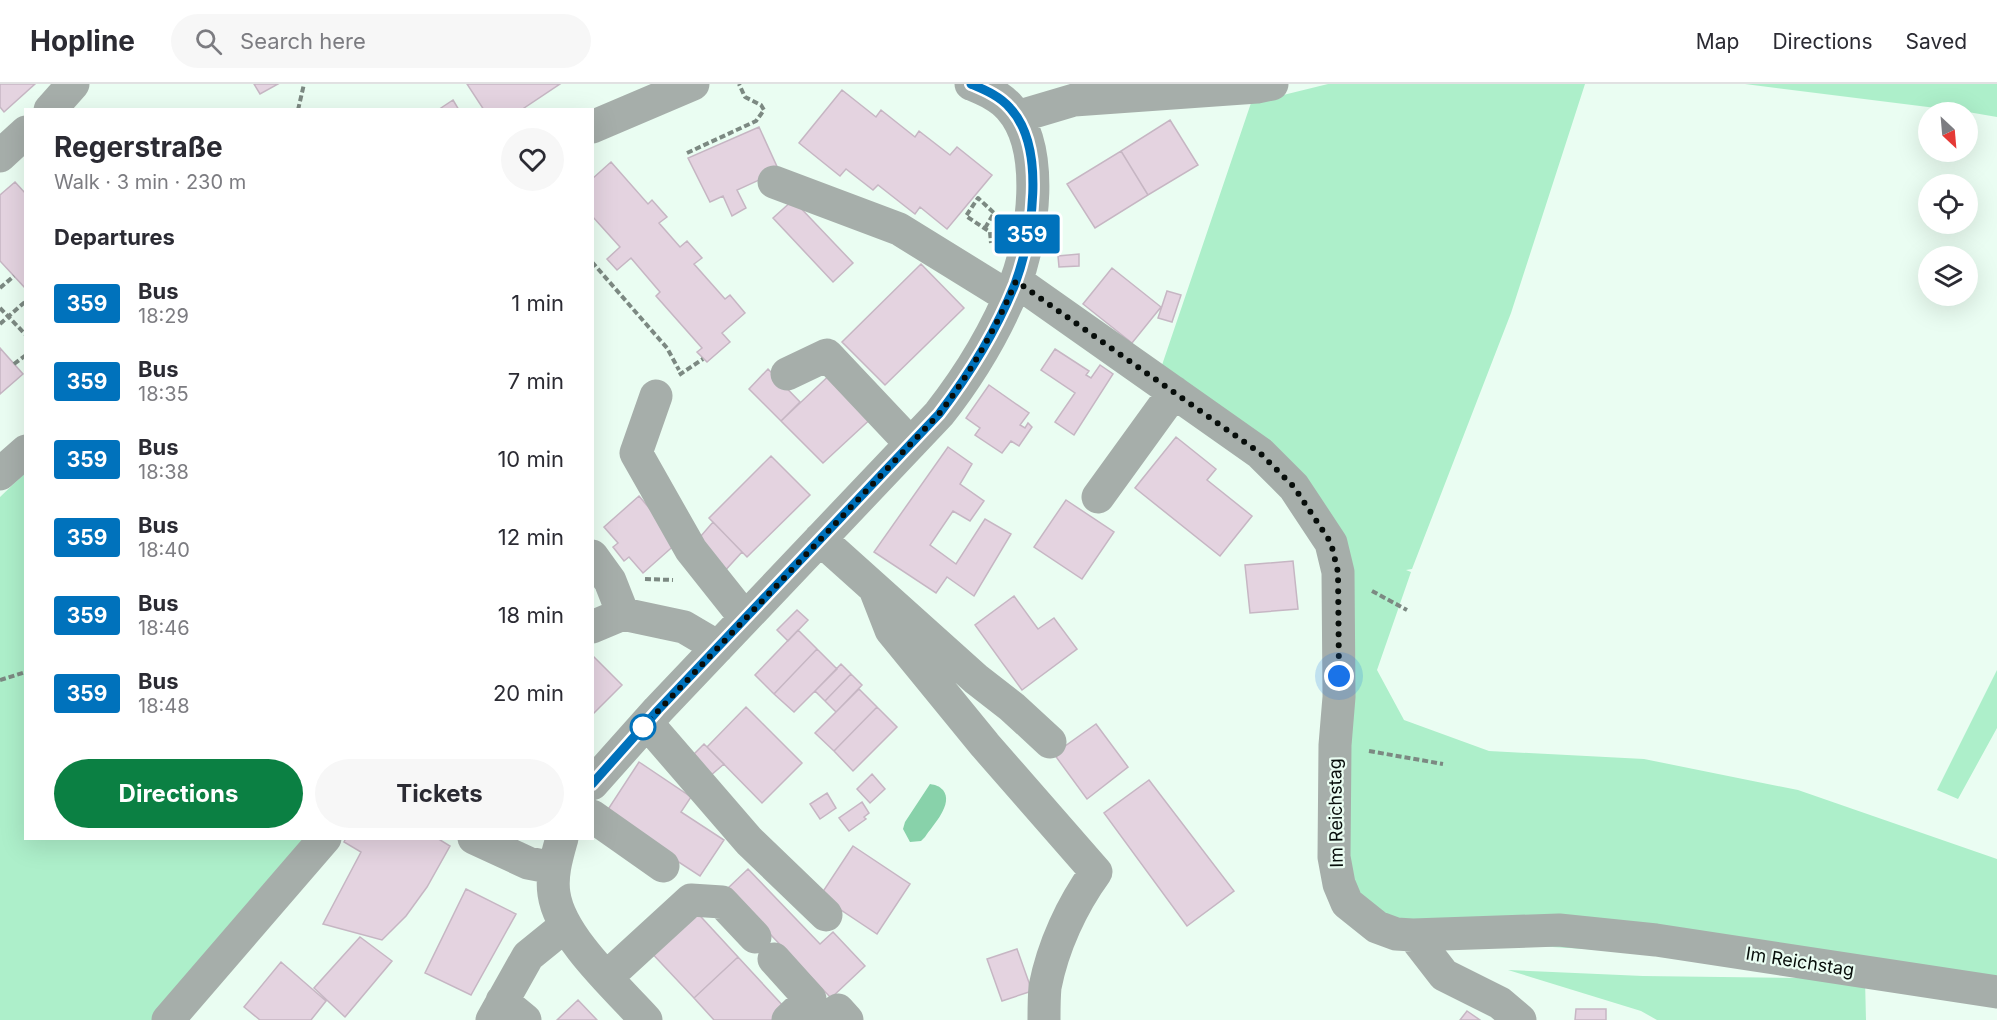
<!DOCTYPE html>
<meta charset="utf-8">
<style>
body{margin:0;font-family:Inter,sans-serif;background:#f7f7f7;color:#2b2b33;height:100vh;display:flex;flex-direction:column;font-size:22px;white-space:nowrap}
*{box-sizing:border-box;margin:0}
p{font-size:20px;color:#7c7c81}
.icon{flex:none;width:33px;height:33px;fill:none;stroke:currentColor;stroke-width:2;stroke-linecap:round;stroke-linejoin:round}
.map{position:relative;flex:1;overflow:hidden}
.sheet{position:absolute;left:24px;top:24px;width:570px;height:732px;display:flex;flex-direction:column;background:#fff;border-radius:0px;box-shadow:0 6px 24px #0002}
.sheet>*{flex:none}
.badge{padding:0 12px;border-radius:4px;font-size:21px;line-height:39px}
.needle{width:39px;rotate:154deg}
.buttons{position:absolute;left:1918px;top:18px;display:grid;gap:12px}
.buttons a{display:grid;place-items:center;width:60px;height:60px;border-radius:50%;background:#fff;box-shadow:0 6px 24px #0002;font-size:30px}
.you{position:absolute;width:30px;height:30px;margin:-15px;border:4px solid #fff;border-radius:50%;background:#1a73e8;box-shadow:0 0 0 9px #1a73e833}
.map>.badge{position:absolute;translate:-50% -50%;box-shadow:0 0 0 3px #fff}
h2{padding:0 30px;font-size:22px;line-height:54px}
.round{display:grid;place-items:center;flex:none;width:63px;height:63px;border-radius:32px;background:#f7f7f7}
.overview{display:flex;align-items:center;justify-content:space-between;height:102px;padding:0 30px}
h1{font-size:28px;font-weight:700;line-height:45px}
.cta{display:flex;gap:12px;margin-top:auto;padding:12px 30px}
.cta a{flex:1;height:69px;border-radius:36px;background:#0b8043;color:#fff;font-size:24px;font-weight:700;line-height:69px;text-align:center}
.cta a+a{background:#f7f7f7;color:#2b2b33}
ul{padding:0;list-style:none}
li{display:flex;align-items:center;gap:18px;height:78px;padding:0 30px}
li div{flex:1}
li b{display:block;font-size:22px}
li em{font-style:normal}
li .badge{min-width:66px;font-weight:700;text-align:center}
header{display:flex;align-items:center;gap:36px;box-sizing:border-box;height:84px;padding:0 30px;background:#fff;border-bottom:2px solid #e1e1e2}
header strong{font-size:28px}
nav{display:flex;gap:33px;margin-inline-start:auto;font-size:21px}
.search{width:420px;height:54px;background:#f7f7f7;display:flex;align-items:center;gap:15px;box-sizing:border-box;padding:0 21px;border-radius:33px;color:#7c7c81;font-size:22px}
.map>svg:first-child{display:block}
.green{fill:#adefca}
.water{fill:#88d2aa}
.building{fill:#e4d3e0;stroke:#c6b6c3;stroke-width:1.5}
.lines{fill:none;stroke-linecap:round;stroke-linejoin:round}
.path{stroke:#7c8982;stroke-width:4;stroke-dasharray:6 3;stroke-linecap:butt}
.minor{stroke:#a6aeaa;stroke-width:33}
.line-casing{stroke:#fff;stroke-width:14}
.line{stroke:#0072bc;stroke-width:9}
.walk{stroke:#080e0b;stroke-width:6;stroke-dasharray:0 10.8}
.stop-dot{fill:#fff;stroke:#0072bc;stroke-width:3}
.labels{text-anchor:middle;stroke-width:4.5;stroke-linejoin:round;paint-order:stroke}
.street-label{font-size:18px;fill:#080e0b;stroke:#eafdf2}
</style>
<header>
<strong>Hopline</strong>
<div class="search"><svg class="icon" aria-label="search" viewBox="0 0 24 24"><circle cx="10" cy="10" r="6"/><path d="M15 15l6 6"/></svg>Search here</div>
<nav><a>Map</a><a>Directions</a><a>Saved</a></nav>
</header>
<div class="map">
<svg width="1997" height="936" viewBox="0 0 1997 936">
<rect width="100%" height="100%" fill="#eafdf2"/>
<path class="green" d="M1328,0H1585L1511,229L1412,485L1406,486L1411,488L1377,586L1404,636L1489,667L1644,675L1798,706L1997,775V894L1895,884L1454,857L1335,830L1348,484L1162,281L1251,19Z
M1745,0H1997V33L1968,28Z
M25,389L26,754L313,755L163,936H0V413Z
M1997,586V644L1958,715L1937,706Z
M1508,886L1643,892L1865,895L1866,936H1657L1641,927Z"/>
<path class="water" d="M930,700C936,701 939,702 943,706C954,720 933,741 925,753L921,757L910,758L903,745L905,738Z"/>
<path class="building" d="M0,0H35L4,28L0,23Z
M254,0H278L260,10Z
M467,0H560L521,26H484Z
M842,6L876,33L881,26L915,53L919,47L950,71L957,63L992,91L947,145L920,123L915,130L878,101L873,106L846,85L840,92L799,59Z
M453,16L459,26H438Z
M1170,36L1198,81L1148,111L1121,67Z
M759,43L779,87L737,106L746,124L732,132L723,112L710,118L688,74Z
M1121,67L1148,111L1095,144L1067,100Z
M611,78L648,120L652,116L667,133L659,139L680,163L687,157L702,174L694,180L725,215L730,211L745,229L722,249L730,258L707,278L697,268L702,264L656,212L660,208L631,174L617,186L607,175L620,163L592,132V95Z
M15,98L26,110V205L0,177V111Z
M793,116L853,179L833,198L773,134Z
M1079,170V182L1059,183L1058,172Z
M921,180L964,224L885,301L842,258Z
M1112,184L1161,223L1132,259L1083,220Z
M1167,207L1181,211L1172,238L1158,234Z
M0,264L23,290L0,310Z
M1055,265L1089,287L1086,291L1091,294L1100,281L1113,290L1074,351L1055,338L1075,309L1041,286Z
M768,285L800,318L781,337L749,305Z
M836,285L877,329L823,379L781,337Z
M989,301L1029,329L1020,341L1025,344L1028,339L1032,343L1019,362L1011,357L1002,369L975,351L980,344L966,334Z
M1176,353L1216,385L1207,396L1252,432L1220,472L1135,404Z
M948,363L972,380L960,400L984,417L970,437L953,427L930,461L956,480L985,435L1011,450L974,512L947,493L936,509L874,468Z
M771,372L810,411L747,473L709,434Z
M639,412L678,458L643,489L629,473L624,477L613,463L618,459L604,443Z
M1066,416L1114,448L1082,495L1034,463Z
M713,438L742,468L721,491L694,460Z
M1293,477L1298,525L1250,529L1245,481Z
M1014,512L1038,545L1054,534L1077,565L1022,606L975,541Z
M797,526L808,536L788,557L777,546Z
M798,546L817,565L774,610L755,591Z
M817,565L837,585L794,628L774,610Z
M592,571L622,601L592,631Z
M841,580L851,590L825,617L815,607Z
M851,590L862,601L836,628L825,617Z
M859,605L877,623L834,667L815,649Z
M746,623L802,679L762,719L707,663Z
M877,623L897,643L853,687L834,667Z
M1096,640L1128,683L1087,715L1054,670Z
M704,660L724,680L710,692L692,672Z
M639,678L691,713L681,728L724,756L700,792L605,730Z
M872,690L885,705L870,719L857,705Z
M1149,696L1234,807L1187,842L1104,729Z
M827,709L836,724L820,735L810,720Z
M862,718L869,729L864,733L866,735L849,747L839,734Z
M346,754H437L450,762L427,803L406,832L382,856L323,840L361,768L344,758Z
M853,762L910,800L877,850L820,812Z
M748,785L820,860L833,848L865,882L831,914L727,805Z
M466,805L516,830L471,911L425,889Z
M691,822L738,873L694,914L647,864Z
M360,853L392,877L345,933L314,904Z
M1017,865L1032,907L1002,917L987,875Z
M738,873L785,924L772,936H714L694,914Z
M281,878L326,917L311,936H260L244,923Z
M578,916L597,936H557Z
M1576,925H1606V936H1575Z
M1467,927L1480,936H1460Z"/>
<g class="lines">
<path class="path" d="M298,26L304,0
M687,69L756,37L764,26L761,21L745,13L739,0
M985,144L994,129L978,114L966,132L990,148L991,159
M592,178L667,264L679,286
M0,204L14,192
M0,224L26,251
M0,240L26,217
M14,280L26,271
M679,291L703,275
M645,495L673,496
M1372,507L1407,526
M0,596L26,588
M1369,667L1443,680"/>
<path class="minor" d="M50,26L73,0
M1017,33L1074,16L1257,3L1272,0
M592,43L693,0
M0,72L26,48
M774,98L899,145L1009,213
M1016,197L1260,369L1294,403L1331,459L1338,488L1339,613L1335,661L1334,773L1339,800L1347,819L1377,843L1396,850L1413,851L1559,846L1656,856L1997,908
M787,290L827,271L910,359
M656,312L636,369L691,466L745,534
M0,390L26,367
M1098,413L1174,308
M820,455L976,595L1012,623L1050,658
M592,472L610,497L623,530
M875,505L891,546L985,661L1096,788C1072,821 1053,862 1045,903C1044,914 1044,925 1044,936
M592,543L623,530L684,543L718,563
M647,639L749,757L826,831
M592,700L658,626L939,330C969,292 997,245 1015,200C1033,153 1046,64 1010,24C1000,12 985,6 971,0
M592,732L663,782
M474,754L528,779L554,784
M562,754C557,772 551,791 554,810C560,853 617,904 646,936
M1413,851L1444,891L1500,919L1520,936
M774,875L810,915L788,936
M607,893L691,816L722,818L755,853
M502,917L525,936
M168,936L325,754
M492,936L528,872L565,842
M827,936L838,926L847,936"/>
</g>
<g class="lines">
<defs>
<path id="line" d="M592,700L658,626L939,330C969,291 997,245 1015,200C1032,153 1047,64 1010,24C1000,12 985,6 971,0"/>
</defs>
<use href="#line" class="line-casing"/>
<use href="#line" class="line"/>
<path class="walk" d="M643,643L939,330C970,290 996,244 1016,197L1260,369L1294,403L1331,459L1338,488L1339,592"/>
</g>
<circle class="stop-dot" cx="643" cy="643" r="12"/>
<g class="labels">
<g class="street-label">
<text transform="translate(1336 729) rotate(-91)" y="6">Im Reichstag</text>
<text transform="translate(1800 878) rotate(9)" y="6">Im Reichstag</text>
</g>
</g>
</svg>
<div class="buttons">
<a><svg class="needle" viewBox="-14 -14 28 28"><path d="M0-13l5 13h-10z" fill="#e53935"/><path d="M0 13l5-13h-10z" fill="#7c7c81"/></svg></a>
<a><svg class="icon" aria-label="locate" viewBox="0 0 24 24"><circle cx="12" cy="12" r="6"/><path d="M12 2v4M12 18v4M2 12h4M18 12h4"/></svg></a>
<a><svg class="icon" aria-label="layers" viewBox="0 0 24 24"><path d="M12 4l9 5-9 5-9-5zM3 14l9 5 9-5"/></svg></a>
</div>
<div class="you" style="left:1339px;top:592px"></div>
<b class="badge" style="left:1027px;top:150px;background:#0072bc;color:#fff">359</b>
<section class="sheet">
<div class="overview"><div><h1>Regerstraße</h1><p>Walk · 3 min · 230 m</p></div><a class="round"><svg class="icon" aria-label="heart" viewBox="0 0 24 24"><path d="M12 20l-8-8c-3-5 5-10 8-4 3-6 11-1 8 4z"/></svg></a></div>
<h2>Departures</h2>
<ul>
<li><span class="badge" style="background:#0072bc;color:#fff">359</span><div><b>Bus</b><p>18:29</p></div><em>1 min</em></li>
<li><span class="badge" style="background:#0072bc;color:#fff">359</span><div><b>Bus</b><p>18:35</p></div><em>7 min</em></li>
<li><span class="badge" style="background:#0072bc;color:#fff">359</span><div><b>Bus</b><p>18:38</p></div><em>10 min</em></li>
<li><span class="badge" style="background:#0072bc;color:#fff">359</span><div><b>Bus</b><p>18:40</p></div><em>12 min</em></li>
<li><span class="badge" style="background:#0072bc;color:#fff">359</span><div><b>Bus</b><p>18:46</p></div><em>18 min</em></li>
<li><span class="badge" style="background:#0072bc;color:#fff">359</span><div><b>Bus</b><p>18:48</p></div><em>20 min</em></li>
</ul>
<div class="cta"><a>Directions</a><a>Tickets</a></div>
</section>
</div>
